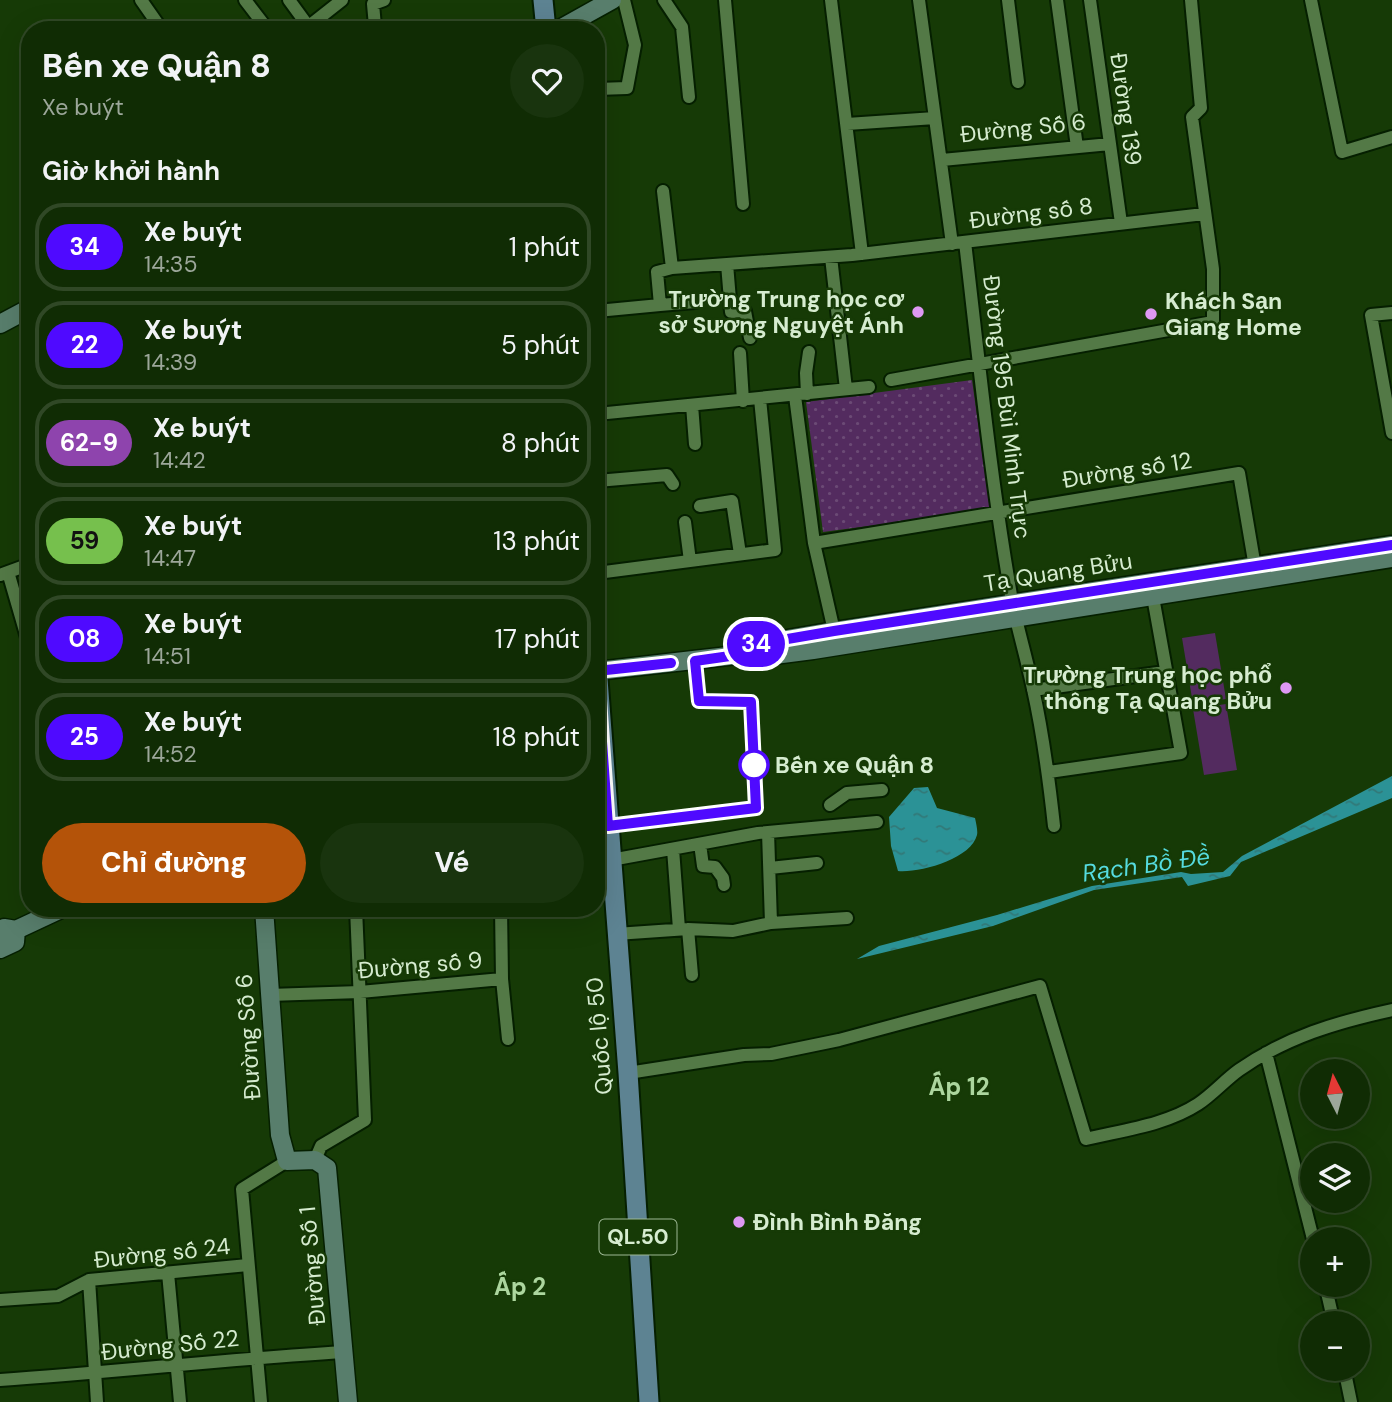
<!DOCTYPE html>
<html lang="vi">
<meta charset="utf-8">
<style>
body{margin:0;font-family:"DM Sans",sans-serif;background:#19340e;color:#f1f3f6;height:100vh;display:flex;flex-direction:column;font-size:26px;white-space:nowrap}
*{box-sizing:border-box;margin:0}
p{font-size:23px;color:#9ca79a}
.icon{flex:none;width:38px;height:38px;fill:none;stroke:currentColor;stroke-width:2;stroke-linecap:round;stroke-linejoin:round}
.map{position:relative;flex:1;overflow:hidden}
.details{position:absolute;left:21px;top:21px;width:584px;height:896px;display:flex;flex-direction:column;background:#102c04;border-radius:28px;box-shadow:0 7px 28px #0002,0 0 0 2px #304826}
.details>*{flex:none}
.badge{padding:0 14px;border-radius:23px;font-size:24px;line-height:46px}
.needle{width:46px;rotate:354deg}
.fabs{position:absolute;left:1300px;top:1059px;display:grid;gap:14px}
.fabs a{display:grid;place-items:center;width:70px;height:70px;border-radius:50%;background:#102c04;box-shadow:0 7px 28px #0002,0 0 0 2px #304826;font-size:35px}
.map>.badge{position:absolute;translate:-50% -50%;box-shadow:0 0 0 4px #fff}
h2{padding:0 21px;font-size:26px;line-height:63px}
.round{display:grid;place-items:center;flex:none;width:74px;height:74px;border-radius:37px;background:#19340e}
.overview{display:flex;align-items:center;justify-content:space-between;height:119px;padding:0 21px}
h1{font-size:33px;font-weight:800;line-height:52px}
.action{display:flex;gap:14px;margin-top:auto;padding:14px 21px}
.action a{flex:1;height:80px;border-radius:42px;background:#b45309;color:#fff;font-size:28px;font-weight:800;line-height:80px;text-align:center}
.action a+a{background:#19340e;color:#f1f3f6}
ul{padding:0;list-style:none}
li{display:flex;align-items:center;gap:21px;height:88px;margin:0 14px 10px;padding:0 7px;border:4px solid #304826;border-radius:28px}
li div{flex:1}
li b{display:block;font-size:26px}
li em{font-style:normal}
li .badge{min-width:77px;font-weight:700;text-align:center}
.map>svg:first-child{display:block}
.park{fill:url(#park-dots)}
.garden{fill:#532b5f}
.water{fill:url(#water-ripples)}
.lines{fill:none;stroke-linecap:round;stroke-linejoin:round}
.street-casing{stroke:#051f00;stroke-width:16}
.secondary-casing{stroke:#051f00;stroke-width:21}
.primary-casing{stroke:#051f00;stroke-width:23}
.street{stroke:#537946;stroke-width:12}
.secondary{stroke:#587e6c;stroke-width:18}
.primary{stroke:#5d8392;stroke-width:19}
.line-casing{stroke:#fff;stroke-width:16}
.line{stroke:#4f0aff;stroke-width:10}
.poi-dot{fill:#de98f3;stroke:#163a06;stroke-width:2.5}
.stop-dot{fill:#fff;stroke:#4f0aff;stroke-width:3.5}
.labels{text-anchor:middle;stroke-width:5;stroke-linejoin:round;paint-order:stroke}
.shield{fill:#163a06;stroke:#9cb793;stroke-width:2}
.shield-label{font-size:21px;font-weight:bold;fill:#d6ecd0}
.street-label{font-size:23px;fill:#d6ecd0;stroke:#163a06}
.poi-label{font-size:23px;font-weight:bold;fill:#d6ecd0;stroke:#163a06;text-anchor:end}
.stop-label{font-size:23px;font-weight:bold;fill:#d6ecd0;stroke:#163a06;text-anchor:start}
.water-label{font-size:24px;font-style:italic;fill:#55dbdf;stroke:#163a06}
.neighbourhood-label{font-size:24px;font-weight:bold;fill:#acd69e;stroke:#163a06}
</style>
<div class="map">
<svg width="1392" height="1402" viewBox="0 0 1392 1402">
<defs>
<pattern id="park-dots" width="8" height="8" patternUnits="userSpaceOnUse" patternTransform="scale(1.75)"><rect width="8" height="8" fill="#532b5f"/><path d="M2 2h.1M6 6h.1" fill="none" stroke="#6b4a75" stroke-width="1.8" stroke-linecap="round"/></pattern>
<pattern id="water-ripples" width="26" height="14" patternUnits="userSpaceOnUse" patternTransform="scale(1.75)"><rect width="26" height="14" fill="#2b9296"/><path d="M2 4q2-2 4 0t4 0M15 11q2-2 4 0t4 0" fill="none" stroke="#327877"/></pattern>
</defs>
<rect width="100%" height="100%" fill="#163a06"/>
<path class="park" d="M972,380L990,510L823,532L806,402Z"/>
<path class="garden" d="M1215,633L1226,699L1193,704L1182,638Z
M1226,704L1237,770L1204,775L1193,709Z"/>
<path class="water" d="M1392,776V798L1241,862L1230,876L1188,886L1182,877L1094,890L993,926L857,959L879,946L997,915L1092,886L1181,872L1191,874L1223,872L1242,856Z
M928,787L937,808L975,818C976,823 978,831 977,835C971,859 920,873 898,871L891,846L889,817L914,788Z"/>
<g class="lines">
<defs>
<path id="street" d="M141,0L162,30
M245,0L268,30
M289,0L311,30
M384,0L373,4L375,26L388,28L389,30
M664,0L682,27L689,97
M725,0L743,204
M831,0L862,254
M919,0L952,244
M1008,0L1018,82
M1057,0L1077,147
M1090,0L1121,223
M1311,0L1342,152L1392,137
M304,30L342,0
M597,89L627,88L635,45L624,0
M847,124L935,118
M942,160L1110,144
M663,191L672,268
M965,242C979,362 991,482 1012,601C1018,630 1027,660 1033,689C1043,734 1049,780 1054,826
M28,251H30
M831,257L846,389
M727,264L731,312L745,311L750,338
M660,305L695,302
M597,311L660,305L657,272L672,268L852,255L1204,214
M1392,313L1371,315L1392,433
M740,353L743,401
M891,380L1213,322V269L1192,117L1201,108L1191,0
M807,394L806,373L809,352
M795,396L814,543L834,631
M692,405L695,444
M597,414L869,387
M597,481L667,475L673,484
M700,506L732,501L740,554
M685,522L690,561
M814,543L1239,473L1255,567
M8,572L30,648
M597,573L775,550L760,399
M0,575L30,564
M1033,690L1165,672
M1049,772L1181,753L1153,597
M830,805L847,793L882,790
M768,832L771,923
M700,844L703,866L715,867L723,878L724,885
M673,849L679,929
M611,860L758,833L877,822
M770,868L817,863
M597,875L612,874
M688,929L692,975
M616,934L688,929L733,931L771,923L847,918
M502,979L508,1039
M269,995L360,992L502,979L501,908
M1266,1053L1313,1239
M628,1073L744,1055L771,1054L839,1040L1040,986L1086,1139C1123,1130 1166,1125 1198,1104C1213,1094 1225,1080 1239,1070C1286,1037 1337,1022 1392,1010
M315,1160L321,1146L365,1120L356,908
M168,1273L180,1402
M89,1280L97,1402
M1325,1284L1334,1323
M0,1300L58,1296L89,1280L248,1265
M1344,1368L1351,1402
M0,1380C115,1372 229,1359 344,1352
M261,1402L242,1189L287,1161"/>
<path id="secondary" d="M558,30L612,0
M0,324L30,308
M737,655L741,647L834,631L1392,545
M597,671L737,655L745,659L813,650L1392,558
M264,908L280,1135L287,1161L315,1160L327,1168L348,1402
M0,930L4,928L16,930L63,908
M0,949L15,942L16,930"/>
<path id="primary" d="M543,0L546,30
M597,666L628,1073L649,1402"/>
</defs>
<use href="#street" class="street-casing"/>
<use href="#secondary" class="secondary-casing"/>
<use href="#primary" class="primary-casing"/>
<use href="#street" class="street"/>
<use href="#secondary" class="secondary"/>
<use href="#primary" class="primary"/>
</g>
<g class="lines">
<defs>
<path id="line" d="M671,663L597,671L608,826L756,808L751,702L699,701L695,661L737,655L741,647L834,631L1392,545"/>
</defs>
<use href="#line" class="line-casing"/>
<use href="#line" class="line"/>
</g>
<g class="poi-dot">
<circle cx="918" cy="312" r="7"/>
<circle cx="1151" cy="314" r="7"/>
<circle cx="1286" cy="688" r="7"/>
<circle cx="739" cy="1222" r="7"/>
</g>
<circle class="stop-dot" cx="754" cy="765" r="14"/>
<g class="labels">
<rect class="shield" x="599.5" y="1219.5" width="77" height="35" rx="5"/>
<g class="shield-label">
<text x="638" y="1244">QL.50</text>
</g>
<g class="street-label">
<text transform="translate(1126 109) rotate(82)" y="8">Đường 139</text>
<text transform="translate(1023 128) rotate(-6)" y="8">Đường Số 6</text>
<text transform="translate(1031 213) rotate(-7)" y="8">Đường số 8</text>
<text transform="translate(1007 407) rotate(83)" y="8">Đường 195 Bùi Minh Trực</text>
<text transform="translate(1127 470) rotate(-9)" y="8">Đường số 12</text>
<text transform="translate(1058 572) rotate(-9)" y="8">Tạ Quang Bửu</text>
<text transform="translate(420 965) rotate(-5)" y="8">Đường số 9</text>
<text transform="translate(599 1036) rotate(-95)" y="8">Quốc lộ 50</text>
<text transform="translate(248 1037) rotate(-94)" y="8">Đường Số 6</text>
<text transform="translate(162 1253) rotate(-6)" y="8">Đường số 24</text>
<text transform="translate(312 1266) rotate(-95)" y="8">Đường Số 1</text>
<text transform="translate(170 1345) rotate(-6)" y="8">Đường Số 22</text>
</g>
<g class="poi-label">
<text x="904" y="307">Trường Trung học cơ<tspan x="904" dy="26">sở Sương Nguyệt Ánh</tspan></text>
<text x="1165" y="309" text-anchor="start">Khách Sạn<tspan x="1165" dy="26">Giang Home</tspan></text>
<text x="1272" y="683">Trường Trung học phổ<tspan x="1272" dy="26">thông Tạ Quang Bửu</tspan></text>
<text x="753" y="1230" text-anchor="start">Đình Bình Đăng</text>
</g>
<g class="stop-label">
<text x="775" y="773">Bến xe Quận 8</text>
</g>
<g class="water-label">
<text transform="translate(1146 865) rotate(-8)" y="8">Rạch Bồ Đề</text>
</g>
<g class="neighbourhood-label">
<text x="959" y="1095">Ấp 12</text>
<text x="520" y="1295">Ấp 2</text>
</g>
</g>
</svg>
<div class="fabs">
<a><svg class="needle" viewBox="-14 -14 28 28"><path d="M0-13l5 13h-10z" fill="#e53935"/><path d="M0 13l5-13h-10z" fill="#9ca79a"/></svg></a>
<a><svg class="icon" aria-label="layers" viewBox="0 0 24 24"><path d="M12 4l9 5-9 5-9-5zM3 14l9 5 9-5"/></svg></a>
<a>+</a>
<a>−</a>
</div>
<b class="badge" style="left:756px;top:644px;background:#4f0aff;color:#fff">34</b>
<section class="details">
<div class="overview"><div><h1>Bến xe Quận 8</h1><p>Xe buýt</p></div><a class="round"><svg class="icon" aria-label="heart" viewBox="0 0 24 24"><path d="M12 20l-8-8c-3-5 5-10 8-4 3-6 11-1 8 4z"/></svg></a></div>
<h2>Giờ khởi hành</h2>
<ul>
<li><span class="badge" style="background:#4f0aff;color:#fff">34</span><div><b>Xe buýt</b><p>14:35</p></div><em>1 phút</em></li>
<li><span class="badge" style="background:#4f0aff;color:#fff">22</span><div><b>Xe buýt</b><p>14:39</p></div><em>5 phút</em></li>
<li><span class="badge" style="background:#8e44ad;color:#fff">62-9</span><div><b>Xe buýt</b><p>14:42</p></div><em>8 phút</em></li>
<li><span class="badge" style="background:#76c04d;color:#111">59</span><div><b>Xe buýt</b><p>14:47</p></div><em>13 phút</em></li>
<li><span class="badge" style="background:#4f0aff;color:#fff">08</span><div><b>Xe buýt</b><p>14:51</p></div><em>17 phút</em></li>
<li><span class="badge" style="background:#4f0aff;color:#fff">25</span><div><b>Xe buýt</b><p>14:52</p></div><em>18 phút</em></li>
</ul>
<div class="action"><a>Chỉ đường</a><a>Vé</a></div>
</section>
</div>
